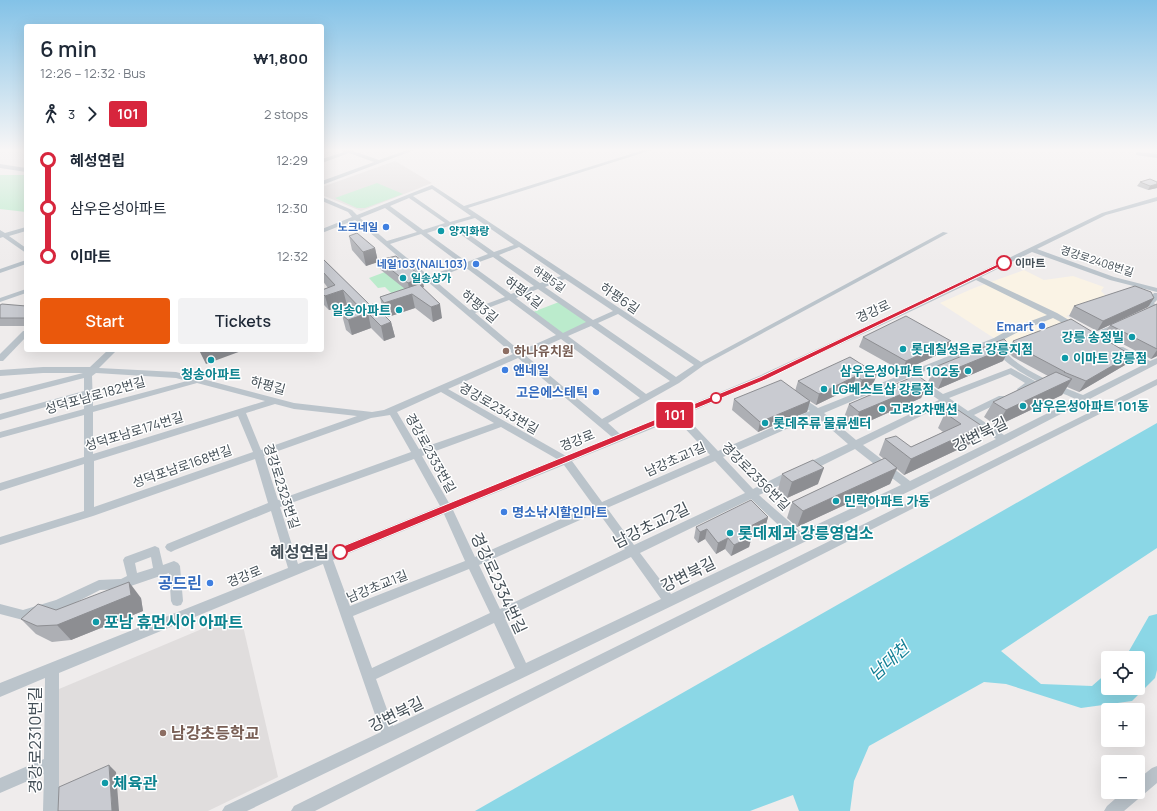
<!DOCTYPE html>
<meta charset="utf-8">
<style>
body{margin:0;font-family:Manrope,"Noto Sans KR",sans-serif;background:#f2f2f3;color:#1f2937;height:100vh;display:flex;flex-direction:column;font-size:15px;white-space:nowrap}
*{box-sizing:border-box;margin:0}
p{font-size:13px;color:#747a83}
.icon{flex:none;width:22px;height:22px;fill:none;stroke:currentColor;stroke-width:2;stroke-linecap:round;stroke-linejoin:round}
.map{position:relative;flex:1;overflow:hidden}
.details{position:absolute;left:24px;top:24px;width:300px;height:328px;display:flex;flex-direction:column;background:#fff;border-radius:4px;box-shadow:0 4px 16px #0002}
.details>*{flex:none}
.badge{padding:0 8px;border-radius:3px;font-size:14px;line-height:26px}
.tools{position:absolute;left:1101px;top:651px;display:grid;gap:8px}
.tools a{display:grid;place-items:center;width:44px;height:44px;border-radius:4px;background:#fff;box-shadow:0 4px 16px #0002;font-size:20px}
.map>.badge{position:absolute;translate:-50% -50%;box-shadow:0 0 0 2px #fff}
.legs{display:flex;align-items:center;gap:6px;height:44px;padding:0 16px;font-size:13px}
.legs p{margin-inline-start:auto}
.headline{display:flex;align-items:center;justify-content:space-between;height:68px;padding:0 16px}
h1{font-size:22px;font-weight:600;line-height:30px}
.action{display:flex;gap:8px;margin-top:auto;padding:8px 16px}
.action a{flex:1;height:46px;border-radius:4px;background:#ea580c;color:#fff;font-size:16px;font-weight:600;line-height:46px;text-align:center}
.action a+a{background:#f2f2f3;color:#1f2937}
ul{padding:0 16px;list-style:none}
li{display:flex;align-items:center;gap:14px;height:48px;font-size:15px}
li i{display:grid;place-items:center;width:6px;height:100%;margin:0 5px;background:currentColor}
li i::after{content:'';width:10px;height:10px;margin:-5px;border:3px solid;border-radius:50%;background:#fff}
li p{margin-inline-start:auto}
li:first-child i{background:linear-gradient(#0000 50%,currentColor 0)}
li:last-child i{background:linear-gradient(currentColor 50%,#0000 0)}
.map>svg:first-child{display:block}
.commercial{fill:#faf3e5}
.education{fill:#e0dddd}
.green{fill:#bbebcc}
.water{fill:#8bd7e6}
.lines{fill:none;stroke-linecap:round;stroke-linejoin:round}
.minor{fill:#bbc4cb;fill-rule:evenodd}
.wall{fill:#adafb4}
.shaded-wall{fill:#8d8e92}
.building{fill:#c9cbd1;stroke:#8d8e92}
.line-1{fill:#d7263d;stroke:#fff}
.shop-dot{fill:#3f7fe0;stroke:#fff;stroke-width:1.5}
.culture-dot{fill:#0f9aa8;stroke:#fff;stroke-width:1.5}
.stop-1-dot{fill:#fff;stroke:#d7263d;stroke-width:2}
.education-dot{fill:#8d6e63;stroke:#fff;stroke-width:1.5}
.labels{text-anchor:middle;stroke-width:3;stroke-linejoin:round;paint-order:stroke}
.far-shop-label{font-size:11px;font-weight:bold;fill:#366cbe;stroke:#fff;text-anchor:end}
.far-culture-label{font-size:11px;font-weight:bold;fill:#0d838f;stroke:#fff;text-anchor:start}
.far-street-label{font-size:11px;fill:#455058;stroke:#fff}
.far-stop-label{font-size:11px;font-weight:bold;fill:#455058;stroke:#fff;text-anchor:start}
.street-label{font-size:13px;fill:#455058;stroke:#fff}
.culture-label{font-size:13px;font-weight:bold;fill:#0d838f;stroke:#fff;text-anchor:start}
.shop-label{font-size:13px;font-weight:bold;fill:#366cbe;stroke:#fff;text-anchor:end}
.education-label{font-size:13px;font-weight:bold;fill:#785e54;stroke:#fff;text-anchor:start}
.near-street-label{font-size:16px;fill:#455058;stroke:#fff}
.near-culture-label{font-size:16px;font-weight:bold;fill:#0d838f;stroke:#fff;text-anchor:start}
.near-stop-label{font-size:16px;font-weight:bold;fill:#455058;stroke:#fff;text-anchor:end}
.near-shop-label{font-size:16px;font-weight:bold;fill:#366cbe;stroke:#fff;text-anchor:end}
.near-education-label{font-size:16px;font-weight:bold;fill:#785e54;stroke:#fff;text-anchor:start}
.near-water-label{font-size:17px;font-style:italic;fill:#148096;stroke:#fff}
</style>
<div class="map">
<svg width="1157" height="811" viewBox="0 0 1157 811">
<rect width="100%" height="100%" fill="#efecec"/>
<path class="commercial" d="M1024,270L1044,280L1073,276L1104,287L1101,291L1109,299L1066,316L1134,358L1072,389L940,303L974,288Z"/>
<path class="education" d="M395,161L432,183L361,211L322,195V187Z
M240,613L278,777L208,811H56L59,689Z"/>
<path class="green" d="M0,175H26V212L0,209Z
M377,183L403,194L365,208H357L335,198Z
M385,272L408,291L393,295L385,287L378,288L369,278Z
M559,302L588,322L563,334L533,312Z"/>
<path class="water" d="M1157,423V548L1001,651L1041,684L1092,686L1108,672V688H1138V658H1125L1149,616L1157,614V670L1155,678L1132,701L1081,708L1006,684L984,682L869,746L854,781L850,811H799L793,795L750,811H475Z"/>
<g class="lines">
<path class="minor" d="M339,149L353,150V151L379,160L410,149H417L322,185V181L374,162L349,153L322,163V159L344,152Z
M647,149H655L468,208L701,362L943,232L948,233L704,365L679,383L608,423L620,434L759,376L895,313L1102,213L1157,197V201L1106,215L1037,249L1114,277L1157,288V292L1110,280L1032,252L981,277L1057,313L1079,326L1078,328H1072L1053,318L1018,332L1001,341C1002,364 1064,387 1083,395L1143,365L1117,351L1116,349L1117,347H1123L1150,361L1157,358V364L1007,442L914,489L247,811H222L225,806L381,732L323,564L59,673V811H43L44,774L0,793V778L44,759L45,678L0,697V683L288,568L271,511L175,550L171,552L167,550L165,547L167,544L268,503L255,459L93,516L0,545V537L84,511V464L0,491V483L84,457V415L0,438V432L84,409V396L0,420V414L84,391V378L0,400V394L83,373H43L0,376V370L43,367H90L108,350H117L99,368L176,372L294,403L372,412L384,410L513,354L355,220L322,233V229L352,217L348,212L322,201V197L352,210L357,215L432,185L464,206ZM432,189L471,216L450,222L413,196ZM409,198L445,223L423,230L390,206ZM385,208L417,232L387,241L360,218ZM475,218L514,245L494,252L454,224ZM449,226L488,254L467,262L427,233ZM421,234L461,264L429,276L390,244ZM519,247L561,276L540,283L499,255ZM493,257L534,286L511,294L471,265ZM465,267L505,297L470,310L433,279ZM565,279L613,311L593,320L545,287ZM976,280L1047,315L1012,328L994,338L818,408L803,398H797L796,400L797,402L810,411L718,451L684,415C782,372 879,327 976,280ZM538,289L586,322L563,333L516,298ZM509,300L556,335L520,351L475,313ZM618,314L694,365L676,377L598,323ZM591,326L670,381L646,394L568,336ZM561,339L640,398L602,419L525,355ZM993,344C999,367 1055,390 1076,399L1004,435L974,415L1005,400L1006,398L1005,396H999L968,411L949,398L1010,374L1025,383L1017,389L1018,391C1024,393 1032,388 1036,383L1035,381L1011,368L943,394L915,375ZM518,358L612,437L566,456L448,389ZM96,373L176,378L187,381L93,406L92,376ZM907,378L939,400L856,440L824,413ZM197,383L265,401L93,454V412ZM441,392L494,423L419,449L397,412ZM275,404L294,409L357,416L261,450L246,413ZM945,404L996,439L910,481L863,445ZM390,415L411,452L278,500L264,456L371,418ZM238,416L253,452L94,507V461ZM816,416L848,444L803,465L802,468L803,471H811L855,449L901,485L801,532L759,495L795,478L796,475L795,472H787L753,489L723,457ZM676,419L710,455L602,502L572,461ZM501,427L557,459L449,503L422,456ZM414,459L440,506L298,564L280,507ZM715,461L745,493L634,545L607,508ZM564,465L593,505L475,557L453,510ZM751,499L791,537L671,594L640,553ZM598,512L625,549L500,609L479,565ZM444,514L465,561L350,606L333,560ZM631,557L661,599L526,663L505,618ZM469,569L490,613L372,668L353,616ZM494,623L515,668L393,726L376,679Z
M1138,152L1157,154V158L1136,155V153Z
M0,164L26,168V172L0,168Z
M26,227V231L9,236L26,248V253L3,237L0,238V230L5,233Z
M26,260V264L0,273V269Z
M26,289V293L0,302V298Z
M1154,293H1157V300L1154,303L1157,306V312H1154L1146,303Z
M1118,323H1121L1122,325L1121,327L1102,333L1098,331Z
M23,331H26V337L3,361H0V354Z
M1157,379V385L315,811H291L294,806Z
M155,546L159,548L163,565L174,561L178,563L180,566L183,601L181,605L177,606L173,605L171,601L169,573L122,589L100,590L63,609L23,620L0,614V604L23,610L56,600L99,580L121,579L127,576L123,560L125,557ZM151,557L153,568L137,573L135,563Z
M1157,766V783L1124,811H1104L1107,806L1123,792H1138V779L1152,768Z"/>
</g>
<path class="wall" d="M1140,182H1157V188L1148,190L1137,186Z
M349,236L375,248L378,262L366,266L352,250Z
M322,258L370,305L391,322L395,337L384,341L371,328L352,335L346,330L342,315L353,311L347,305L329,310L324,305L322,297V290L328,288L322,280Z
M379,260L424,287H422L442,318L433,322L415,308L388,317L383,312L380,297L405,289L381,270Z
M1154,298L1148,307L1097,331L1069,316L1074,306Z
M1157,304V356L1151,359L1104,334L1110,325Z
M0,305L26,306V326H0Z
M863,337L951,341L946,351L902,371L859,347Z
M1013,341L1131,355L1125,365L1079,392L1067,387L1062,395L997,426L984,417L993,402L1048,376L1013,357L1008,352L1003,361L938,389L928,382L935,367L1011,345Z
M877,374L873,384L858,391L853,387L816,405L805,398L810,401L807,412L758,432L732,410L734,399L795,391L798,381Z
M928,383L921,398L854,428L843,420L849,404Z
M945,413L982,426L974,442L904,475L897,469L890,484L797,527L787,518L792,502L884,459L879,455L885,439L911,447L943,432L938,428Z
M782,474L818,484L787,498L778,490Z
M768,517L765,528L751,535L752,536L749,547L731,556L725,549L716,554L705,539L698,543L694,538L696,527Z
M141,598L143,611L71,640L52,642L36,634L21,619L56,610Z"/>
<path class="shaded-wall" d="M1157,184V188L1148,190L1150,186Z
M375,248L378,262L366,266L363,252Z
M422,277L424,287L410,293L408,283Z
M343,290L347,305L329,310L325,296Z
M412,294L415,308L388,317L384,303Z
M1154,298L1148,307L1097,331L1103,321Z
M440,304L442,318L433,322L431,307Z
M368,313L371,328L352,335L348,320Z
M26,316V322L24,318Z
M391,322L395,337L384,341L381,326Z
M951,341L946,351L902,371L906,361Z
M1011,346L1003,361L938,389L945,373Z
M199,350H244L206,364Z
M1157,350V356L1151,359Z
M1131,355L1125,365L1079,392L1086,381Z
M877,374L873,384L858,391L862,380Z
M856,376L853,387L816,405L819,394Z
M1072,379L1062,395L997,426L1006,410Z
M928,383L921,398L854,428L859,412Z
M810,401L807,412L758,432L760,422Z
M982,426L974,442L904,475L911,459Z
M824,468L818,484L787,498L792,482Z
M897,468L890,484L797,527L803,511Z
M768,517L765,528L742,539L745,529Z
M707,529L705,539L698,543L700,532Z
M752,536L749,547L731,556L734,545Z
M728,538L725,549L716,554L718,543Z
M129,582L141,598L143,611L71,640L57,625Z
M109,765L116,772L119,811H112Z"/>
<path class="building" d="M1150,179L1157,182V184L1150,186L1140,182Z
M357,233L375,248L363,252L349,236Z
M396,256L422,277L408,283L379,260Z
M322,258L370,305L373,304L391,322L381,326L368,313L348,320L342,315L361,309L343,290L325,296L322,293V290L335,285L322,271Z
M419,284L440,304L431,307L412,294L384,303L380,297Z
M1135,286L1151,292L1154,298L1103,321L1074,306Z
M2,304L26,306V308L24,310H26V316L24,318H0V305Z
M1157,304V349L1110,325Z
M906,316L951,341L906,361L863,337Z
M1071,319L1131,355L1086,381L1064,372H1065L1018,347L1013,341Z
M1004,339L1011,346L945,373L935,367Z
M850,357L877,374L862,380L856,376L819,394L798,381Z
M1056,372L1072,379L1006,410L993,402Z
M917,375L928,383L859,412L849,404Z
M781,380L810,401L760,422L734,399Z
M955,408L982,426L911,459L885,439L896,436L911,447L961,424L945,413Z
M885,458L897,468L803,511L792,502Z
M813,460L824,468L792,482L782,474Z
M751,500L768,517L745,529L752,536L734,545L728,538L718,543L707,529L700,532L696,527Z
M129,582L131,595L57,625L37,626L21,619L38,604L56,610Z
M109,765L112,811H58L59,787Z"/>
<linearGradient id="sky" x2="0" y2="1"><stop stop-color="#83c2e7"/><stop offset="0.57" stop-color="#f8f6f6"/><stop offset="1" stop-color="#f8f6f6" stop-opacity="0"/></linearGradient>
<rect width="1157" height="263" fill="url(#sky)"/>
<path class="line-1" d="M1002,262L1007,263L765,380L343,555H336L335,552L336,549L760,377Z"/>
<g class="shop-dot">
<circle cx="386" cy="227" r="4"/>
<circle cx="476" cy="264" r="4"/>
<circle cx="1042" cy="326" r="4"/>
<circle cx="505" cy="370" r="4"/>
<circle cx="596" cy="392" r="4"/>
<circle cx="504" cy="512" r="4"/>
<circle cx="210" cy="583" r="4"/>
</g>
<g class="culture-dot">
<circle cx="441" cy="231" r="4"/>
<circle cx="403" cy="278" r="4"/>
<circle cx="399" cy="310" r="4"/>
<circle cx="1132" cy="337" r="4"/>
<circle cx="903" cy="349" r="4"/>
<circle cx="1065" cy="358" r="4"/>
<circle cx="211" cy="360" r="4"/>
<circle cx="968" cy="371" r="4"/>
<circle cx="824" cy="389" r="4"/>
<circle cx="1023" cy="406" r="4"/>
<circle cx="882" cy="409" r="4"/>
<circle cx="765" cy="423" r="4"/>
<circle cx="836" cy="501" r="4"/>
<circle cx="730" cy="533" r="4"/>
<circle cx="96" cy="622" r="4"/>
<circle cx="105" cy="783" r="4"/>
</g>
<g class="stop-1-dot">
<circle cx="1004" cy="263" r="7"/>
<circle cx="716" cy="398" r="5"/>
<circle cx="340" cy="552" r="7"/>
</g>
<g class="education-dot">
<circle cx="506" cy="351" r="4"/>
<circle cx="163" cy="733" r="4"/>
</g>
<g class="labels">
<g class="far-shop-label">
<text x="378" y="231">노크네일</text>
<text x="468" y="268">네일103(NAIL103)</text>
</g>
<g class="far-culture-label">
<text x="449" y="235">양지화랑</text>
<text x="411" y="282">일송상가</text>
</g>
<g class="far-street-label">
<text transform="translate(1097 261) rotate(18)" y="4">경강로2408번길</text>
<text transform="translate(549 279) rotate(35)" y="4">하평5길</text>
</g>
<g class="far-stop-label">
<text x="1015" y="267">이마트</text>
</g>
<g class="street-label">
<text transform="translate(524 292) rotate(37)" y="5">하평4길</text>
<text transform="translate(620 298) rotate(34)" y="5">하평6길</text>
<text transform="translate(480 306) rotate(40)" y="5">하평3길</text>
<text transform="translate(873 311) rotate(-25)" y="5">경강로</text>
<text transform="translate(268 385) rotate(15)" y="5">하평길</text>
<text transform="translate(95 395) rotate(-16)" y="5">성덕포남로182번길</text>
<text transform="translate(499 408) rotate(30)" y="5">경강로2343번길</text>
<text transform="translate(134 431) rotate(-17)" y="5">성덕포남로174번길</text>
<text transform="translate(577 440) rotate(-22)" y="5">경강로</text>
<text transform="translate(431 453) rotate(61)" y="5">경강로2333번길</text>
<text transform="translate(675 459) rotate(-24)" y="5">남강초교1길</text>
<text transform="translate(182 466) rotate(-19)" y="5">성덕포남로168번길</text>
<text transform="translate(756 476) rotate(45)" y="5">경강로2356번길</text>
<text transform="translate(282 486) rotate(72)" y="5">경강로2323번길</text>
<text transform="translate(244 576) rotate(-22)" y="5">경강로</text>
<text transform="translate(377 586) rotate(-22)" y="5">남강초교1길</text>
</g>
<g class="culture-label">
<text x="391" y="315" text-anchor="end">일송아파트</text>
<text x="1124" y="342" text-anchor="end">강릉 송정빌</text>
<text x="911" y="354">롯데칠성음료 강릉지점</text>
<text x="1073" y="363">이마트 강릉점</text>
<text x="960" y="376" text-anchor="end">삼우은성아파트 102동</text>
<text x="211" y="379" text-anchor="middle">청송아파트</text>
<text x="832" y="394">LG베스트샵 강릉점</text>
<text x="1031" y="411">삼우은성아파트 101동</text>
<text x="890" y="414">고려2차맨션</text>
<text x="773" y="428">롯데주류 물류센터</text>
<text x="844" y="506">민락아파트 가동</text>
</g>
<g class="shop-label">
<text x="1034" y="331">Emart</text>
<text x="513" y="375" text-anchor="start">앤네일</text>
<text x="588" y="397">고은에스테틱</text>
<text x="512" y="517" text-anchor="start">명소낚시할인마트</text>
</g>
<g class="education-label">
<text x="514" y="356">하나유치원</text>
</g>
<g class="near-street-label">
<text transform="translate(980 434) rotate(-26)" y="6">강변북길</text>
<text transform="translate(651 525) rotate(-26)" y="6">남강초교2길</text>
<text transform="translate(688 574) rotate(-26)" y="6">강변북길</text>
<text transform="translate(499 583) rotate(65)" y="6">경강로2334번길</text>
<text transform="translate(396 714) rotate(-26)" y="6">강변북길</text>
<text transform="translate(35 740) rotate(-90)" y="6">경강로2310번길</text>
</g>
<g class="near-culture-label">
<text x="738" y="539">롯데제과 강릉영업소</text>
<text x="104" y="628">포남 휴먼시아 아파트</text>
<text x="113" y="789">체육관</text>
</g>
<g class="near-stop-label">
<text x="329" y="558">혜성연립</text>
</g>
<g class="near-shop-label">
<text x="202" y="589">공드린</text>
</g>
<g class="near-education-label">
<text x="171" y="739">남강초등학교</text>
</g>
<g class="near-water-label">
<text transform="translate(889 661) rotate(-42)" y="6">남대천</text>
</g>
</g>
</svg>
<div class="tools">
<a><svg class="icon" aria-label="locate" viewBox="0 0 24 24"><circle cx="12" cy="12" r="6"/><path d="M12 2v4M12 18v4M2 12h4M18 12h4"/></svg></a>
<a>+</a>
<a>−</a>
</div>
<b class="badge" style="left:675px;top:415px;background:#d7263d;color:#fff">101</b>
<section class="details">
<div class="headline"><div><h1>6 min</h1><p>12:26 – 12:32 · Bus</p></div><b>₩1,800</b></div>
<div class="legs"><svg class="icon" aria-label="walk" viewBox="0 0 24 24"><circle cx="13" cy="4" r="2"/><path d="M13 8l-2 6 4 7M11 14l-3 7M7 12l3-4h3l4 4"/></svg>3<svg class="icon" aria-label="forward" viewBox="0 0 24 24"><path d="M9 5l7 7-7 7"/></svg><b class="badge" style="background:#d7263d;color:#fff">101</b><p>2 stops</p></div>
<ul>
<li><i style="color:#d7263d"></i><b>혜성연립</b><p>12:29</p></li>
<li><i style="color:#d7263d"></i><span>삼우은성아파트</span><p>12:30</p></li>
<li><i style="color:#d7263d"></i><b>이마트</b><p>12:32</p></li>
</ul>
<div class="action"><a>Start</a><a>Tickets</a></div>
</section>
</div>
